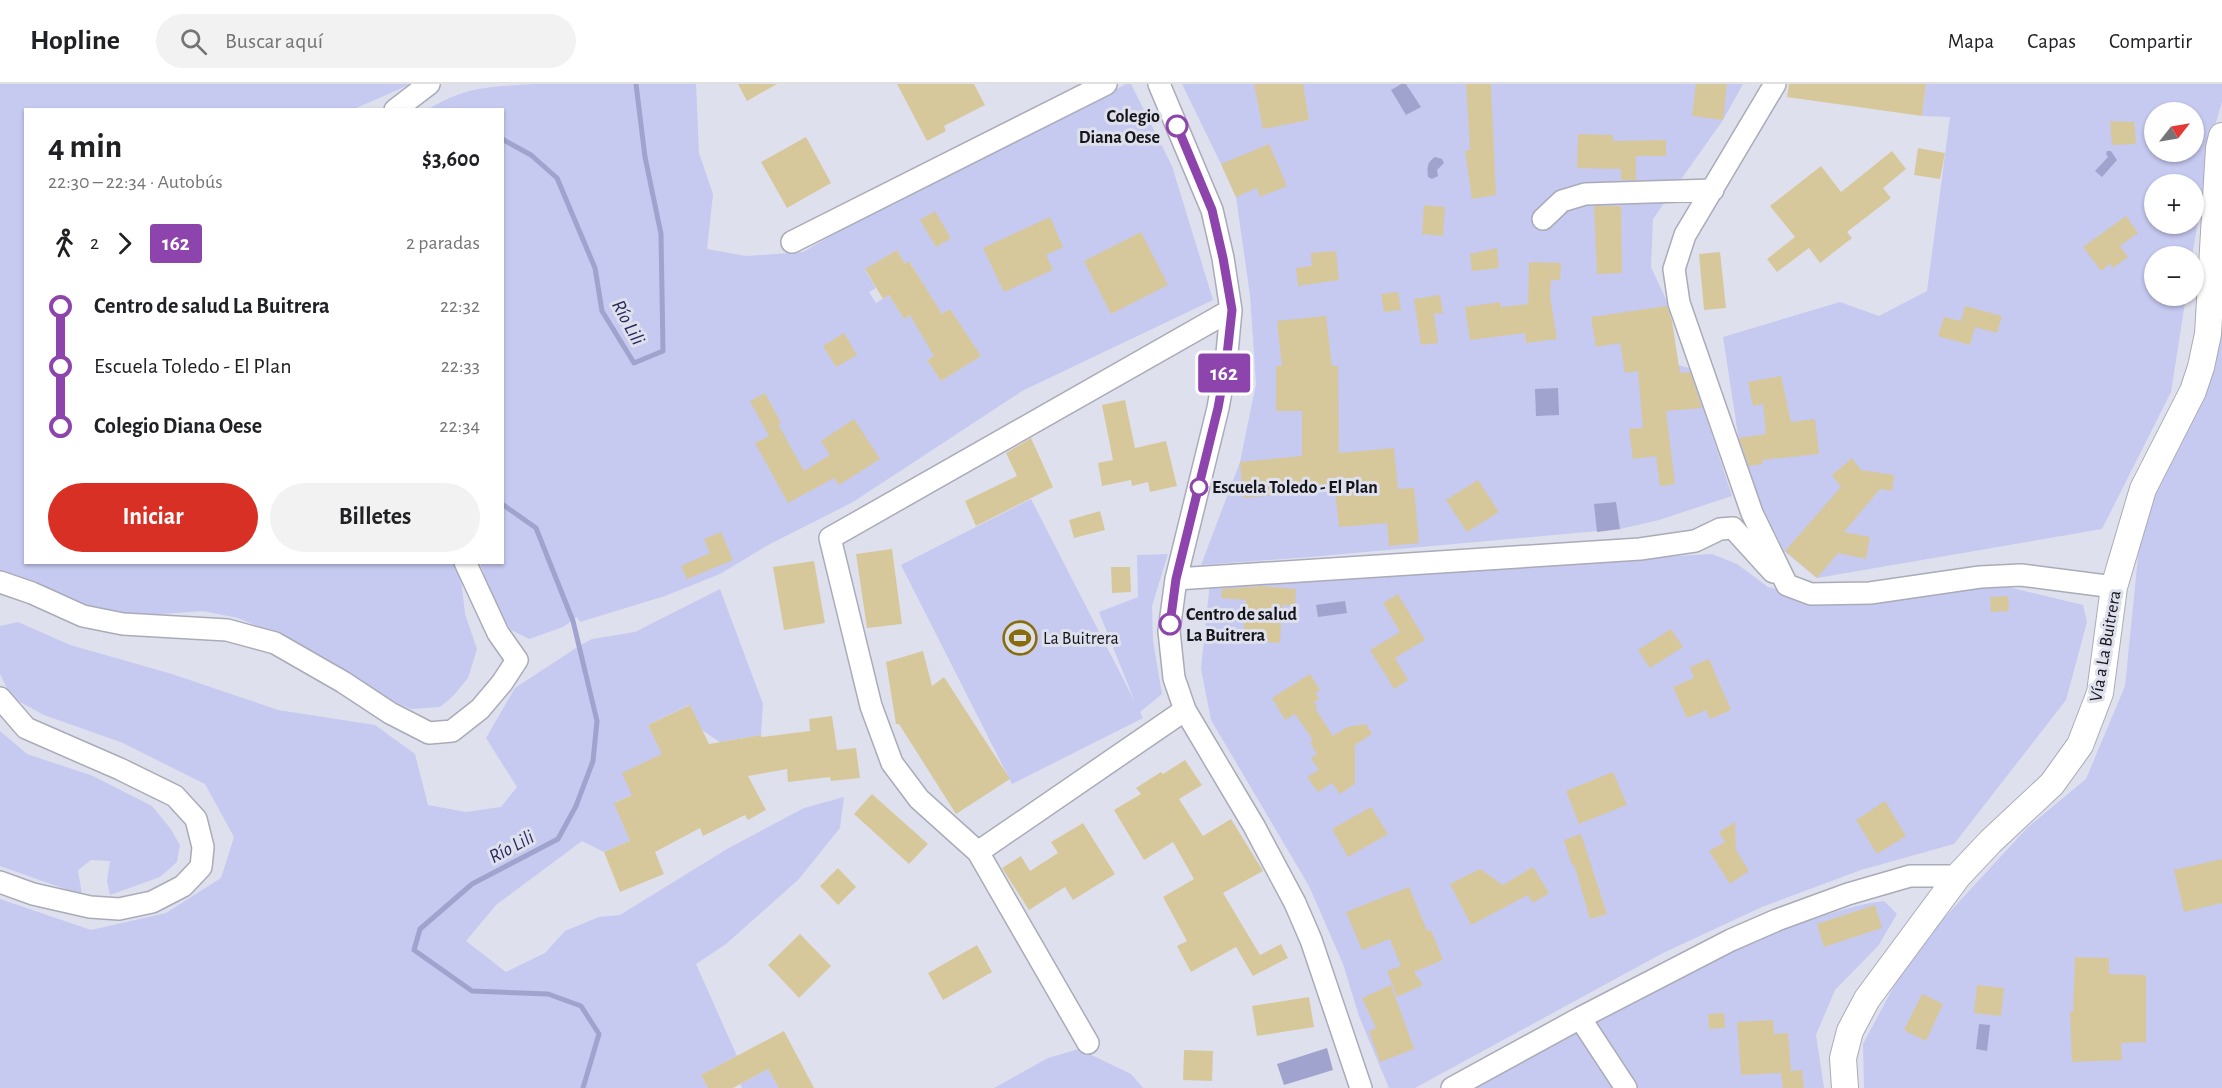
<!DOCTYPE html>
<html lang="es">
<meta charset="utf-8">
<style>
body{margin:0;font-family:"Alegreya Sans",sans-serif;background:#f2f2f2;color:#202124;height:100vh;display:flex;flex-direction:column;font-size:22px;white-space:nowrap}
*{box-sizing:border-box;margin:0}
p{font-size:20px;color:#757577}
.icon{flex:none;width:33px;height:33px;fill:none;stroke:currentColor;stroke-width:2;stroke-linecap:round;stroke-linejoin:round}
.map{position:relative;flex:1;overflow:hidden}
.sheet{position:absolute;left:24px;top:24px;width:480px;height:456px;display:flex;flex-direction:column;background:#fff;border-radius:0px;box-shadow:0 2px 4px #0004}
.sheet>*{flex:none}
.badge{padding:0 12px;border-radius:4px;font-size:21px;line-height:39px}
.needle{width:39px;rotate:59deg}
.fabs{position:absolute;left:2144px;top:18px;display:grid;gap:12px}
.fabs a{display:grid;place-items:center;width:60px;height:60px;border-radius:50%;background:#fff;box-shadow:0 2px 4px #0004;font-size:30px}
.map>.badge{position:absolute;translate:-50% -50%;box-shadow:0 0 0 3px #fff}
.legs{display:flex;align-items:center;gap:9px;height:66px;padding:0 24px;font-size:20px}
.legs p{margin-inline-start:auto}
.overview{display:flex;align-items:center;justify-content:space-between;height:102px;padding:0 24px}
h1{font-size:33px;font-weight:700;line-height:45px}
.cta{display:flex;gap:12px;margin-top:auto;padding:12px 24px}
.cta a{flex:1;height:69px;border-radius:36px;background:#d93025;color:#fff;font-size:24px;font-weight:700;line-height:69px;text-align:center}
.cta a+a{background:#f2f2f2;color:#202124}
ul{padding:0 24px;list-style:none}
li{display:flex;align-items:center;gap:21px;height:60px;font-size:22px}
li i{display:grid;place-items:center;width:9px;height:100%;margin:0 8px;background:currentColor}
li i::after{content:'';width:15px;height:15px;margin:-8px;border:4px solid;border-radius:50%;background:#fff}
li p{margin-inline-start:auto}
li:first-child i{background:linear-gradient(#0000 50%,currentColor 0)}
li:last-child i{background:linear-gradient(currentColor 50%,#0000 0)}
header{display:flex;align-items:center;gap:36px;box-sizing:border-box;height:84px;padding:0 30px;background:#fff;border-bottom:2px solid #e0e0e0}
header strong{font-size:28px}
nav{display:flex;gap:33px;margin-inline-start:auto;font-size:21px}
.search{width:420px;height:54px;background:#f2f2f2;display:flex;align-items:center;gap:15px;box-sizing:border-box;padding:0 21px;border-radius:33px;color:#757577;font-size:22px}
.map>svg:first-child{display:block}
.green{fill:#c6c9f0;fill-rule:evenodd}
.water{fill:#a0a3cd}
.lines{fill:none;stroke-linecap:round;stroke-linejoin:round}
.stream{stroke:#a0a3cd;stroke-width:5}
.building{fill:#d7c89c}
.minor-casing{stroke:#aaabb8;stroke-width:24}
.tertiary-casing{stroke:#aaabb8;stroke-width:28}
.minor{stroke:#fff;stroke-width:21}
.tertiary{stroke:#fff;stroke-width:26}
.line-1-casing{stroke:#fff;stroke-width:14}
.line-1{stroke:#8e44ad;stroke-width:9}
.stop-1-dot{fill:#fff;stroke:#8e44ad;stroke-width:3}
.labels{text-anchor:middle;stroke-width:6;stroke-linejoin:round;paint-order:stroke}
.stop-label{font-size:18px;font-weight:bold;fill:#15161a;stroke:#dfe0ed;text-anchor:start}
.poi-label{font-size:18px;fill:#15161a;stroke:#dfe0ed;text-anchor:start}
.street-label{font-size:18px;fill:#15161a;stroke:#dfe0ed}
.water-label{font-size:20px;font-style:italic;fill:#29275b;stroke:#dfe0ed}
</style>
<header>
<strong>Hopline</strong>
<div class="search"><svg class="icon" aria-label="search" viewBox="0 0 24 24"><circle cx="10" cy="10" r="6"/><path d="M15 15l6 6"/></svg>Buscar aquí</div>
<nav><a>Mapa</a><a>Capas</a><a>Compartir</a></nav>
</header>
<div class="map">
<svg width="2222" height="1004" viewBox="0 0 2222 1004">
<rect width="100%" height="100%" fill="#dfe0ed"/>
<path class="green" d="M0,0H411L354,25L26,26V478L453,479L461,495L465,530L477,565L468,594L453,612L440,623L411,625L395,618L281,552L238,534L203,527L106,534L0,503Z
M534,0H696L699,69L713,110L707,165L746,172L803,168L877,125L927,102L1126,0H1131L1172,82L1213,216L1022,307L853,418L770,460L720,490L665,512L580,538L577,533L563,543L529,555L511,546L495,522L480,479L502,478V26H427C466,2 490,3 534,0ZM897,166L905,180L910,178L933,217L904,235L889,211L876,219L869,208L876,204L865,186ZM950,225L980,272L941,297L927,276L946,265L918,245Z
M1182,0H1743L1723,36L1653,135L1651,183L1669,222L1678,281L1700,287L1703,324L1732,412L1659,436L1620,445L1310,473L1201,481L1240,378L1256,300L1250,211L1236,113L1221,80Z
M1926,0H2222V18L2214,45L2192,172H2154V212H2186L2171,308L2102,445L1817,494L1784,467L1743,383L1723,253L1840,218L1879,232L1927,207L1950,33L1922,32ZM2154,28H2193V68H2154ZM2154,100H2193V140H2154Z
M2222,245V1004H1864L1863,960L1911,870L2028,743L2086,695L2125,602L2141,443L2175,357L2211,294Z
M1031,415L1135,618L1099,528L1138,513L1137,471L1168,470L1152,522L1153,557L1162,610L1140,628L1143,634L1012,700L901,481Z
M1712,470L1737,480L1768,503L1809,514L1991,499L2083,521L2087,538L2066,616L1954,760L1861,786L1762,823L1663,869L1415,1004H1389L1359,932L1343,880L1309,802L1211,636L1201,585L1210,498Z
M720,505L763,620L761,651L720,658L702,646L689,621L648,641L682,710L640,730L632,711L615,718L630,757L604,768L582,757L496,821L466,857L506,888L545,869L565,847L599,833L620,831L727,765L804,724L844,713L840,744L798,796L726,860L696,880L737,972L701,991L708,1004H0V815L91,846L166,829L221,794L234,753L205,700L123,659L44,631L11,613L0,590V542L18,538L70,561L172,590L278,626L375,641L415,670L428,721L466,728L501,723L517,703L486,654L515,604L579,562L592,555L635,548Z
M0,647L27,670L93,692L152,722L170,744L180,761L177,778L160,793L110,811L107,797L110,777L91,776L78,786L82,811L0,782Z
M1884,817L1897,830L1878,862L1835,906L1816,951L1824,1004H1467C1572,948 1676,885 1788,844C1819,833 1851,821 1884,817Z
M1079,965L1131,990L1143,1004H994L1048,974Z
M768,985L779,1004H742L740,1000Z"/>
<path class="water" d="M1401,0H1406L1421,23L1406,31L1391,6Z
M2107,67H2111L2117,76L2102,93L2095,87L2108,73L2106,70Z
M1435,73L1442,75L1444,79L1437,86L1438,92L1432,95L1428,93C1427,84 1427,78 1435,73Z
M1558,304L1559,331L1536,332L1535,305Z
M1616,418L1620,445L1597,448L1594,420Z
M1345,517L1347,529L1318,533L1316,521Z
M1979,940L1990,941L1987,967L1976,965Z
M1327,964L1333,986L1284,1001L1277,980Z"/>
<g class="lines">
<path class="stream" d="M502,55L531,71L557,94L595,184L602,227L634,279L663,267L661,150L645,73L636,0
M502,420L536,444L573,537L597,637L593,677L576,722L558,755L472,800L420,845L414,866L472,907L548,910L581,922L599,950L583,1004"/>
</g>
<path class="building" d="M738,0H777L747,17Z
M897,0H974L985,21L944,42L946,47L927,57Z
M1254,0H1303L1309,36L1263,45Z
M1466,0H1491L1496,111L1472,115L1465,67L1470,66Z
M1696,0H1727L1723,36L1692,32Z
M1789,0H1926L1922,32L1787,13Z
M2110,37L2134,38L2136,60L2112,61Z
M1578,50L1613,51V57L1666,56V72H1636V96H1621V85L1577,84Z
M806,53L831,99L787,124L761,78Z
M1269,60L1287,102L1260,113L1257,104L1236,113L1221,80Z
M1918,64L1945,69L1940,95L1914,91Z
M1892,67L1906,85L1883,104L1891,114L1847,148L1852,154L1820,179L1809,164L1777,188L1767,175L1795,153L1770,122L1821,82L1841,108Z
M1424,121L1445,123L1443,152L1422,150Z
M1594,122H1621L1622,189L1597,190Z
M935,127L951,154L936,163L920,136Z
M2126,132L2138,149L2120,162L2128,173L2113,184L2110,180L2101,187L2083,163Z
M1050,133L1063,163L1046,171L1053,186L1004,208L983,164Z
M1141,148L1168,201L1111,230L1084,177Z
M1497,164L1499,184L1472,187L1470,170Z
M897,166L905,180L909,177L942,230L950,225L981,272L941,297L927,276L934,272L910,231L904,235L889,211L883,215L865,185Z
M1336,167L1339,196L1298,202L1296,184L1312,182L1311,169Z
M1720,168L1726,224L1704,226L1699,170Z
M1529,178L1561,179L1560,196H1551L1550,212L1557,255L1526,259L1525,249L1470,256L1465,223L1500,218L1501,223L1528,220Z
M1398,208L1401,226L1384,228L1381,210Z
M1440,211L1443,229L1434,230L1438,259L1421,261L1414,215Z
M1667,222L1672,237L1680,289L1690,288L1702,324L1666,327L1675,400L1660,402L1656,372L1633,375L1629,345L1643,344L1638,287L1625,289L1620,259L1596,263L1591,233Z
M1965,222L2002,232L1997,249L1975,243L1970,261L1938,252L1944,233L1961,237Z
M1326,232L1332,282H1338L1339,369L1394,364L1398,405L1414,404L1419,459L1389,462L1387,439L1339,443L1335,405L1243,414L1240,378L1302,372V327H1276V282H1282L1277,237Z
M844,249L857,271L836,283L823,262Z
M1781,292L1791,338L1815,335L1819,370L1762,376L1763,380L1749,382L1739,354L1766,350L1763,320L1753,322L1748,298Z
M765,309L781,339L778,340L804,387L830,371L821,357L854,335L880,375L839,401L834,394L788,419L755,359L769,352L750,317Z
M1125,316L1135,364L1166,357L1177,402L1150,408L1148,398L1132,402L1131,396L1102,402L1098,379L1113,376L1102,321Z
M1031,354L1053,403L976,442L965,417L1017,392L1006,369Z
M1852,374L1861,386L1894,391L1892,407L1880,405L1844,448L1870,453L1866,475L1838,469L1817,494L1785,467L1841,403L1832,391Z
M1478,396L1499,428L1467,448L1446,416Z
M1100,427L1105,446L1074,454L1069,436Z
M721,448L733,476L687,495L681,482L710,469L704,455Z
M892,465L902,540L867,544L856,470Z
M814,477L825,539L784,546L773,483Z
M1111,483H1130L1131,508L1112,509Z
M1262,502L1296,505L1295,522L1282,521L1280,559L1243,556L1246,516L1221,514L1222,505Z
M1398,510L1425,556L1395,574L1408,596L1394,605L1370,566L1400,548L1383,519Z
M2008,512L2009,527L1991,528L1990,513Z
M1671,545L1683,563L1650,584L1638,566Z
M923,567L932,602L944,593L1010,695L956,730L899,640H896L886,578Z
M1709,575L1731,626L1710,635L1706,626L1687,634L1673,603L1694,594L1690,583Z
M1310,590L1320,606L1316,609L1319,615L1314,618L1317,623L1315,624L1333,652L1347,643L1366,640L1372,650L1355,661V700L1340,710L1332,699L1318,708L1307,693L1319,686L1311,674L1317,670L1310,658L1313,656L1295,630L1285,636L1272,614Z
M690,621L709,660L761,651V653L810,647L809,635L832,632L837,666L856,664L860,694L831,697L830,693L788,698L787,685L748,692L766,726L748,736L745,731L703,752L700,744L655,768L664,790L620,808L604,768L630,757L614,719L632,711L622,689L662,670L648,641Z
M1185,676L1202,701L1179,715L1203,752L1231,735L1263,787L1223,809L1260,871L1281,860L1288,874L1253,892L1236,863L1191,888L1177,862L1187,857L1163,813L1194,795L1173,758L1144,776L1114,726L1141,710L1136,704L1161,688L1163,690Z
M1613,688L1627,721L1579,740L1566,707Z
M872,710L928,760L909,780L854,730Z
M1885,717L1906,752L1877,770L1856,736Z
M1371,723L1388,750L1348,773L1332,745Z
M1735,738L1736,766L1749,787L1730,800L1709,767L1725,758L1719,748Z
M1083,739L1115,790L1073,816L1065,803L1029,826L1002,784L1021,772L1030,787L1058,769L1051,758Z
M1581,750L1607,830L1590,835L1574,780L1572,781L1564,756Z
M2222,775V819L2184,828L2174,786Z
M1533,783L1549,809L1533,819L1528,811L1471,841L1450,800L1480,785L1503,801Z
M838,784L856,803L838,821L820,802Z
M1409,803L1427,847L1431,846L1443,876L1414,888L1423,901L1397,913L1387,887L1401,882L1390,855L1362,866L1346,828Z
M1875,821L1882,844L1824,863L1817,840Z
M800,850L831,882L799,914L768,881Z
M977,861L992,888L943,916L928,889Z
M2075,873L2109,874V890L2146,891V958L2121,959L2122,976L2072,978L2070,928H2073Z
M1391,901L1414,965L1380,978L1369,947L1376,944L1362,914Z
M1977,901L2004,904L2001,932L1974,929Z
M1922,910L1943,920L1926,957L1904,946Z
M1309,913L1314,943L1257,952L1252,922Z
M1724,929L1725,944L1709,945L1708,930Z
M1773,936L1774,950L1788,949L1791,987L1802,986L1804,1004H1783L1781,989L1741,991L1737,938Z
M784,947L814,1004H779L768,985L733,1004H708L701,991Z
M1184,966L1213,967L1212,997L1183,996Z"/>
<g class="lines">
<defs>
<path id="minor" d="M1159,0L1212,126L1223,174L1231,226L1226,280L1218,324L1176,495L1169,547L1174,594L1185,626L1254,742L1295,819L1311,856L1361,1004
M1775,0L1685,151L1674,185L1679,219L1752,429L1787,501L1811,510L1870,509L1980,493L2021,491L2114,503
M395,26L429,0
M1543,135L1562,117L1585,110L1713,106
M792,158L1106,0
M1176,495L1640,465L1695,457L1720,445L1733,444L1773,488
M0,498L32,509L83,532L123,540L227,546L275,559L343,598L390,629L429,649L452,647L480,625L502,599L517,576L498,549L465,478
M0,614L26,644L120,685L175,712L196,735L203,763L201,783L183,802L152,818L119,825L90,823L33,810L0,798
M978,768L1185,626
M1580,934L1626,1004
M1088,959L978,768L919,715L892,679L871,622L830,454L1231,226
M1452,1004L1580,934L1731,856L1777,836L1848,810L1910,792H1958"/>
<path id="tertiary" d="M1845,1004L1843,974L1850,947L1867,915L1958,792L1991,757L2052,700L2080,661L2100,609L2114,503L2143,405L2193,307L2201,283L2208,250L2219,64L2222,52"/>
</defs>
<use href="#minor" class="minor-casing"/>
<use href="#tertiary" class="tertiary-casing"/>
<use href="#minor" class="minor"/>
<use href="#tertiary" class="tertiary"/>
</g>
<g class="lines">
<defs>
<path id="line-1" d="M1170,540L1176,495L1218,324L1226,280L1232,226L1223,174L1212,126L1177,42"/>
</defs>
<use href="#line-1" class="line-1-casing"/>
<use href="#line-1" class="line-1"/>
</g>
<defs>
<symbol id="stadium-ring" viewBox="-11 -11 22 22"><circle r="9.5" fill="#dfe0ed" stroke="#886d0c" stroke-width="1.5"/><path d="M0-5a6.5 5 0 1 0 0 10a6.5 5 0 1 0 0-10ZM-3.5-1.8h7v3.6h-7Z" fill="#886d0c"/></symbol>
</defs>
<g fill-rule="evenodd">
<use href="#stadium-ring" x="1001" y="535" width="38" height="38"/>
</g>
<g class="stop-1-dot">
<circle cx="1177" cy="42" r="10"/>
<circle cx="1199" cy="403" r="8"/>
<circle cx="1170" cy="540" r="10"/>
</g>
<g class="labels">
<g class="stop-label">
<text x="1160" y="38" text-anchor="end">Colegio<tspan x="1160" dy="21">Diana Oese</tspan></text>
<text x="1212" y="409">Escuela Toledo - El Plan</text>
<text x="1186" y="536">Centro de salud<tspan x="1186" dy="21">La Buitrera</tspan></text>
</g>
<g class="poi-label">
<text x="1043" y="560">La Buitrera</text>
</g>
<g class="street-label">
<text transform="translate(2105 562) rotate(-80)" y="6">Vía a La Buitrera</text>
</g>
<g class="water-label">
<text transform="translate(629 238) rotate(62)" y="7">Río Lili</text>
<text transform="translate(511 762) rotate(-28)" y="7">Río Lili</text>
</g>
</g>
</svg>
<div class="fabs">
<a><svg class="needle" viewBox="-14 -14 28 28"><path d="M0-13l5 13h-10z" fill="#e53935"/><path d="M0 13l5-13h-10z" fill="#757577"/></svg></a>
<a>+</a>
<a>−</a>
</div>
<b class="badge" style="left:1224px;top:289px;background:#8e44ad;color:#fff">162</b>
<section class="sheet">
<div class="overview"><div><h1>4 min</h1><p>22:30 – 22:34 · Autobús</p></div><b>$3,600</b></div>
<div class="legs"><svg class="icon" aria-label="walk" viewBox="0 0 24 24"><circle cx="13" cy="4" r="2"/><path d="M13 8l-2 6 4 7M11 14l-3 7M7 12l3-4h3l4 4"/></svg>2<svg class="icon" aria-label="forward" viewBox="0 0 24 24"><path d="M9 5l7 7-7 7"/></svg><b class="badge" style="background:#8e44ad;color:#fff">162</b><p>2 paradas</p></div>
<ul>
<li><i style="color:#8e44ad"></i><b>Centro de salud La Buitrera</b><p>22:32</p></li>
<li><i style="color:#8e44ad"></i><span>Escuela Toledo - El Plan</span><p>22:33</p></li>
<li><i style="color:#8e44ad"></i><b>Colegio Diana Oese</b><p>22:34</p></li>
</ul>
<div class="cta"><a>Iniciar</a><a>Billetes</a></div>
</section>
</div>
